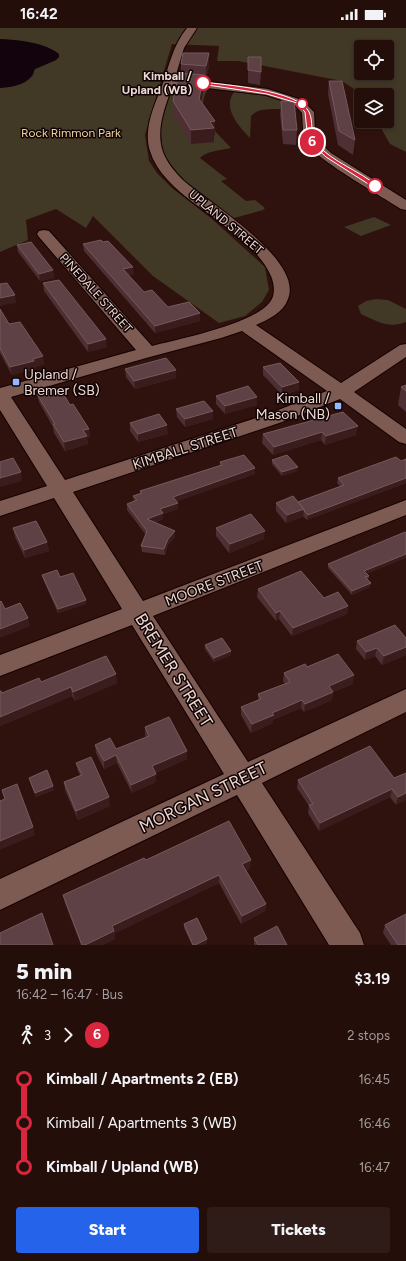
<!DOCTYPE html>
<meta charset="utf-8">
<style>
body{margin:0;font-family:Figtree,sans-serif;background:#2f1c18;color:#f1f3f6;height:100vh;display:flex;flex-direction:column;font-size:15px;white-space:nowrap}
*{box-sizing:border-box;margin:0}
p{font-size:13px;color:#a39c9c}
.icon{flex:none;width:22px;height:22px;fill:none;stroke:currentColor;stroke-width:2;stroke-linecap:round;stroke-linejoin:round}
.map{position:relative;height:917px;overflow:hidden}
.sheet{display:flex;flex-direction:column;background:#230e0a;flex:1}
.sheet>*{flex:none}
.badge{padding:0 8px;border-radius:13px;font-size:14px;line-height:26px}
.fabs{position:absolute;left:354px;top:12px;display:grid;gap:8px}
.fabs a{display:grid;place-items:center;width:40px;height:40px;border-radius:4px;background:#230e0a;box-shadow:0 2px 6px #0003,0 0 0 1px #402e2b;font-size:20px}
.map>.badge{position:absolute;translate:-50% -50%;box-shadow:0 0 0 2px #fff}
.legs{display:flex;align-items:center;gap:6px;height:44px;padding:0 16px;font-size:13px}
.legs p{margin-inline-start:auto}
.summary{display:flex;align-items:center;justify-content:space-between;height:68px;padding:0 16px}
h1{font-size:22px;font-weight:800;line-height:30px}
.action{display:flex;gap:8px;margin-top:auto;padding:8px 16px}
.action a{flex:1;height:46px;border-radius:4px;background:#2563eb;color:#fff;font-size:16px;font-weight:800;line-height:46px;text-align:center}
.action a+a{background:#2f1c18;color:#f1f3f6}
ul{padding:0 16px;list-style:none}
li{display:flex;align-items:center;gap:14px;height:44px;font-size:15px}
li i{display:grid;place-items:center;width:6px;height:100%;margin:0 5px;background:currentColor}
li i::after{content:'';width:10px;height:10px;margin:-5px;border:3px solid;border-radius:50%;background:#230e0a}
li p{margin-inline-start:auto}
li:first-child i{background:linear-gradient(#0000 50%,currentColor 0)}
li:last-child i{background:linear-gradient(currentColor 50%,#0000 0)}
.status{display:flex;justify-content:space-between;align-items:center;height:28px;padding:0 20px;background:#230e0a;direction:ltr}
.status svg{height:11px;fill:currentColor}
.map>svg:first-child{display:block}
.green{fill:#413826;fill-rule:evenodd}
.water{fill:#13030d}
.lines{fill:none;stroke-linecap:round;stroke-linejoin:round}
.minor-casing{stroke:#150100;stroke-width:2}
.minor{fill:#7d5a52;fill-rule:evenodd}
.wall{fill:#4d2f34}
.shaded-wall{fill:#3a1c1d}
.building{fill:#5e4145;stroke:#75595c}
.line-1{fill:#d7263d;stroke:#fff}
.stop-1-dot{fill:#fff;stroke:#d7263d;stroke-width:2}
.poi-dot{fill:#96b6fd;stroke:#0f0403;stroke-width:1.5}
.labels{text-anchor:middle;stroke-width:3;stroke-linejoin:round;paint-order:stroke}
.far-stop-label{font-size:12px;font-weight:bold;fill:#edd8d4;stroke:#0f0403;text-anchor:end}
.far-park-label{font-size:12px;fill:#edd2a0;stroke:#0f0403}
.far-street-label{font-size:12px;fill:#edd8d4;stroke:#0f0403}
.poi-label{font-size:14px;fill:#edd8d4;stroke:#0f0403;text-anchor:start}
.street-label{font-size:14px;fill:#edd8d4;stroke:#0f0403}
.near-street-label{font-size:17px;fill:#edd8d4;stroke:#0f0403}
</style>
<div class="status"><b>16:42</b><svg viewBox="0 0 49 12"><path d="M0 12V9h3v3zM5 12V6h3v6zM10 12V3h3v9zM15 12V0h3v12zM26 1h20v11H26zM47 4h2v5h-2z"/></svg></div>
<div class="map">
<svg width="406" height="917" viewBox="0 0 406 917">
<rect width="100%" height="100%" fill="#2f120d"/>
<path class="green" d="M0,0H406V124L390,116L377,93H387V67H363L342,53L238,33H217L219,18L172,16L145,107L149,133L157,145L172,160L212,191L265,239L269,262L262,274L245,288L219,295L153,248L93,188L86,200L56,181L26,192L28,212L0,224V60C10,59 24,58 31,49C32,47 33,43 35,41L56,32L59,28C53,16 13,12 0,11ZM361,19H387V45H361Z
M173,56L209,58C205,65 202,74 203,82C206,96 222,110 231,120C222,122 206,123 200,130L227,151L221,153L246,173L255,172L265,180L263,182L234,190L227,189L174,145L160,121L161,82L169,57Z
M234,64L258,67L262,65L295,76L299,81C286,83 260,77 251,88L250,110C239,98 222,81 234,64Z
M374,189L391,197L361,208L344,199Z
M376,271L388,272L406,281V294C389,301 376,293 361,286L358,278L366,273Z"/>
<path class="water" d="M0,11C19,12 44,14 59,26V29L56,32L35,41C33,44 34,47 31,49C23,57 11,59 0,60Z"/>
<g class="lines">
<defs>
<path id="minor" d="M187,0H197L184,20L175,50L268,61L302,72L314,84L315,103L319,114L331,125L406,172V182L401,181C383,169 315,131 307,115C302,106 303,95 302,85L294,76L266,67L173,56C166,77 155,101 163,124C167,135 176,145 184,153C209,175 304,232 288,271C283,285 269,291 256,297L341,355L400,317L406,316V329L354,364L406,401V416L399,414L340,371L282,394L73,464L143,573L406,472V487L153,588L248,734L406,661V684L262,755L360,905L364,917H329L237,767L0,882V851L224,746L132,597L0,648V627L122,581L54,470L0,488V473L47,458L0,382V360L136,322L39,209L37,206L39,203L44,202L49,203L152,318C179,311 254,296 270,274C276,267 274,255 271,248C248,197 165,173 150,123C143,101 154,78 162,58C169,38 173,17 187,0ZM242,303L327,363L268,386L65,452L11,369L146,330L221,310Z"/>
</defs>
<use href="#minor" class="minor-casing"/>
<use href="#minor" class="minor"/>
</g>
<path class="wall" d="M183,25L209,38L206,51L204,50V60L201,74L215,93V107L214,108V114L191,116L173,87V73L181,45V36Z
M248,29L261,44L260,57L248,55Z
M329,53L355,112L353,127L338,117L328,66Z
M281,73L297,102L296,117L283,116L280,87Z
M83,216L134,246L128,247L144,264L168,279L200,285V293L155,305L84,223Z
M17,217L53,242L54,250L40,253L18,224Z
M43,255L107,319L88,324L44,263Z
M0,281L9,296L44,336L35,339V341L12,347L0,325Z
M263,339L299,354V362L282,367L263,347Z
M125,341L176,342V350L135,361L126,349Z
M406,357V384L398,377L401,359Z
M37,366L70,377L89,401L90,409L87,410L88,416L65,423L54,405L53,399L39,374Z
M216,368L257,369V377L225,386L216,376Z
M176,381L213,383V391L185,399L177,389Z
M343,384L356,407L325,417L321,412L273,427L262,415L263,406Z
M130,395L168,406L138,414L130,403Z
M406,431V455L307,492L303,488V489L286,495L276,483V475L298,474L340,458L337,455L338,450L401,433Z
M272,432L297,443L282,448L272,436Z
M220,434L255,440V446L177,473L178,481L163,486V491L154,495L175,503V509L168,517L165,527L142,524L141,518L146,507L127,482V476L134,473L133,468L140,465V463L220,437Z
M13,500L47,514L49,523L25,530L15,509Z
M216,500L264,511L229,525L216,508Z
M328,536L367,546L369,548L368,552L371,555L370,559L352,567L328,540Z
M42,547L60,549L86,572V576L58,585L43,551Z
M258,561L324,570L348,578L347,586L292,608L279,591L276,593L257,569Z
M406,610V627L382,637L375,628L365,632L356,621L357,613Z
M205,617L231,623V627L214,634L205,621Z
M307,639L353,656L333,664L332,672L304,684L301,680L273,692V695L251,705L241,687V679L258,672V666L285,656L283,653L284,645Z
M41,654L117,655L75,673L72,668L0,698V663L2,665Z
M145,699L187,723V731L155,745L156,746V754L132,765L117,735L104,741L96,725L95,717L116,721L146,709L145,707Z
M76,735L110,778L78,792L65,762L64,754L80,747L78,743Z
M406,745L396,777L390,769L319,803L308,785L309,778L297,760L298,752L394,750Z
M29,750L54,762L36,769L30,754Z
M146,832L250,840L246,842L266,876L265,883L241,896L219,855L115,905V911L102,917H81L65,875L63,867Z
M184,896L207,911V915L202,917H192L184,900Z
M385,897L406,917H391L383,905Z
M254,910L287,917H254Z"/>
<path class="shaded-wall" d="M209,25V38L206,51V38Z
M204,47V60L199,85V71Z
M215,93V107L214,108V114L191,116V102L210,94Z
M133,239L134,246L123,249V241Z
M53,242L54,250L40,253L39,246Z
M15,267L16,275L0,278V270Z
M200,285V293L155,305V298Z
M106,311L107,319L88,324V316Z
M43,328L44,336L35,339V341L12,347L10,339L33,331Z
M176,342V350L135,361L134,353Z
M299,354V362L282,367V359Z
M257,369V377L225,386V378Z
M213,383V391L185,399V391Z
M167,397L168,406L138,414V406Z
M358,398L356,407L325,417L326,408Z
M89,401L90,409L87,410L88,416L65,423L64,414L83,402Z
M322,404L321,412L273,427L274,419Z
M298,439L297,443L282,448V444Z
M255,440V446L173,475V469Z
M21,444L22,453L0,459V450Z
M406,450V455L307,492L308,487Z
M178,475V481L163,486V491L147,497V491L160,481Z
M304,481L303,489L286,495L287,487Z
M175,503V509L168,517L165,527L164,521L168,511Z
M265,503L264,511L229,525L230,516Z
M47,514L49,523L25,530L24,522Z
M406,526V530L364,547V543Z
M371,555L370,559L352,567V563Z
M86,572V576L58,585V581Z
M348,578L347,586L292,608L293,600Z
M280,583L279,591L276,593V585Z
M28,590L30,598L0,610V601Z
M406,619V627L382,637L384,628Z
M377,620L375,628L365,632L366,624Z
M231,623V627L214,634V630Z
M116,646L117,655L75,673L73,664Z
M354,647L353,656L333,664L332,672L304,684L305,676L329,658Z
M71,659L72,668L0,698V689Z
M302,672L301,680L273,692V695L251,705L252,696L272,685Z
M187,723V731L152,746V738Z
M116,727L117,735L104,741V733Z
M156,746V754L132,765L131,757Z
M53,758L54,762L36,769L35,765Z
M392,761L390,769L319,803L320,795Z
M406,762V772L396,777L398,769Z
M109,769L110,778L78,792L76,783Z
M33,799L35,807L0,822V813Z
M251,832L250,840L242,844V836Z
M219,847V855L115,905V911L102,917H85L112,898Z
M266,876L265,883L241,896L242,888Z
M207,911V915L202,917H195Z"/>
<path class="building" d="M183,25H209L206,38L181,36Z
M248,29H261V44L248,42Z
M179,45L204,47L199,71L215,93L210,94L214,100L191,102L173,73Z
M329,53H342L355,112L339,103Z
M281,73H294L297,102H283Z
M101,212L103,214L108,213L133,239L123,241L144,264L152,262L168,279L189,274L200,285L155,298L83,216Z
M31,214L53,242L39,246L17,217Z
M59,252L106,311L88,316L43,255Z
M7,255L15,267L0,270V256Z
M0,281L9,296L20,294L43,328L33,331L34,333L10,339L0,320Z
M166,330L176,342L134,353L125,341Z
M280,335L299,354L282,359L263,339Z
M406,357V363L401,359Z
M248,358L257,369L225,378L216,368Z
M60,360L70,377L73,376L89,401L83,402L87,408L64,414L53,396H55L37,366Z
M204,373L213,383L185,391L176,381Z
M343,384L358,398L326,408L322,404L274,419L263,406Z
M159,386L167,397L138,406L130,395Z
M244,427L255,440L173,469L178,475L160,481L163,485L147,491L175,503L168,511L164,521L141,518L147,503L127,476L137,472L133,468L142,465L140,463L222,437L220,434Z
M287,427L298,439L282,444L272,432Z
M396,429L401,433L406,431V450L308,487L304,483V481L298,474L344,457L338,450Z
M13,430L21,444L0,450V434Z
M293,468L304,481L287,487L276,475Z
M251,486L265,503L230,516L216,500Z
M36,493L47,514L24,522L13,500Z
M405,504L406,505V526L364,543L369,548L365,549L371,555L352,563L328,536Z
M57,542L60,549L73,545L86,572L58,581L42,547Z
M301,543L324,570L338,564L348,578L293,600L280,583L276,585L258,561Z
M1,573L5,581L20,575L28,590L0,601V574Z
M395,597L406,610V619L384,628L377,620L366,624L357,613Z
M222,610L231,623L214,630L205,617Z
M338,626L354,647L329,658L333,664L305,676L302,672L272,685L274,687L252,696L241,679L261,671L258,666L290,654L284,645L305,636L307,639Z
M106,628L116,646L73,664L71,659L0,689V663H1L2,665L39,650L41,654Z
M169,689L187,723L152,738L156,746L131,757L116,727L104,733L95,717L110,710L116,721L149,708L145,699Z
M370,718L394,750L406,745V765L398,769L392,761L320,795L309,777L313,776L298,752Z
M91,729L109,769L76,783L64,754L82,747L76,735Z
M47,742L53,758L35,765L29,750Z
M17,756L33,799L0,813V773L5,771L2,762Z
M229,793L251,832L242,836L266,876L242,888L219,847L112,898L114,903L85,917H82L63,867L144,830L146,832Z
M42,885L53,917H0V905Z
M406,886V917H398L385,897Z
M197,890L207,911L195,917H193L184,896Z
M277,898L287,917H258L254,910Z"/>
<path class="line-1" d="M203,54C225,57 299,62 309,84C314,93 309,107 317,116C333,135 359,142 377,158L373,159L326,129L312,116L307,103L305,84L297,75L267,66L201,56Z"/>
<g class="stop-1-dot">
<circle cx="203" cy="55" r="7"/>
<circle cx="302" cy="76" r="5"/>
<circle cx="375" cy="158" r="7"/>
</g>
<g class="poi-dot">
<rect x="12" y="350" width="8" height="8" rx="2"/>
<rect x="334" y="374" width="8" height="8" rx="2"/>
</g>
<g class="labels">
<g class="far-stop-label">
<text x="192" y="52">Kimball /<tspan x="192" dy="14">Upland (WB)</tspan></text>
</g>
<g class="far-park-label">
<text x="71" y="109">Rock Rimmon Park</text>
</g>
<g class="far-street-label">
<text transform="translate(226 194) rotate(40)" y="4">UPLAND STREET</text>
<text transform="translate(96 265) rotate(48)" y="4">PINEDALE STREET</text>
</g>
<g class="poi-label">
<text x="24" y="351">Upland /<tspan x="24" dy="16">Bremer (SB)</tspan></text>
<text x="330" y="375" text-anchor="end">Kimball /<tspan x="330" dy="16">Mason (NB)</tspan></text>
</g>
<g class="street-label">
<text transform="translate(185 420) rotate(-18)" y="5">KIMBALL STREET</text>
<text transform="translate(214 555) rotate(-21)" y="5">MOORE STREET</text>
</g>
<g class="near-street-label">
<text transform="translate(174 642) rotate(58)" y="6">BREMER STREET</text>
<text transform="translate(203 769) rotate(-26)" y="6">MORGAN STREET</text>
</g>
</g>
</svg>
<div class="fabs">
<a><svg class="icon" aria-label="locate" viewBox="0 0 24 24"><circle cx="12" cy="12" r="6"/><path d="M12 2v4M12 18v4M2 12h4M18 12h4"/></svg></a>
<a><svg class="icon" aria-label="layers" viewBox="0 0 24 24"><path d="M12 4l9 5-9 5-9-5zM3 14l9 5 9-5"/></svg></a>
</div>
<b class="badge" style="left:312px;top:114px;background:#d7263d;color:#fff">6</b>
</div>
<section class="sheet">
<div class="summary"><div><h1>5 min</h1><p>16:42 – 16:47 · Bus</p></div><b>$3.19</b></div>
<div class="legs"><svg class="icon" aria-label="walk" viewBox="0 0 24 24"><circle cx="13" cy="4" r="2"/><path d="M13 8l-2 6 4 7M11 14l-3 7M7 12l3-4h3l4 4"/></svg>3<svg class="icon" aria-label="forward" viewBox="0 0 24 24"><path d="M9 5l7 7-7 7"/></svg><b class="badge" style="background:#d7263d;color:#fff">6</b><p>2 stops</p></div>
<ul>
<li><i style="color:#d7263d"></i><b>Kimball / Apartments 2 (EB)</b><p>16:45</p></li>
<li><i style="color:#d7263d"></i><span>Kimball / Apartments 3 (WB)</span><p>16:46</p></li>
<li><i style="color:#d7263d"></i><b>Kimball / Upland (WB)</b><p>16:47</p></li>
</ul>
<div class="action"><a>Start</a><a>Tickets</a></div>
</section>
